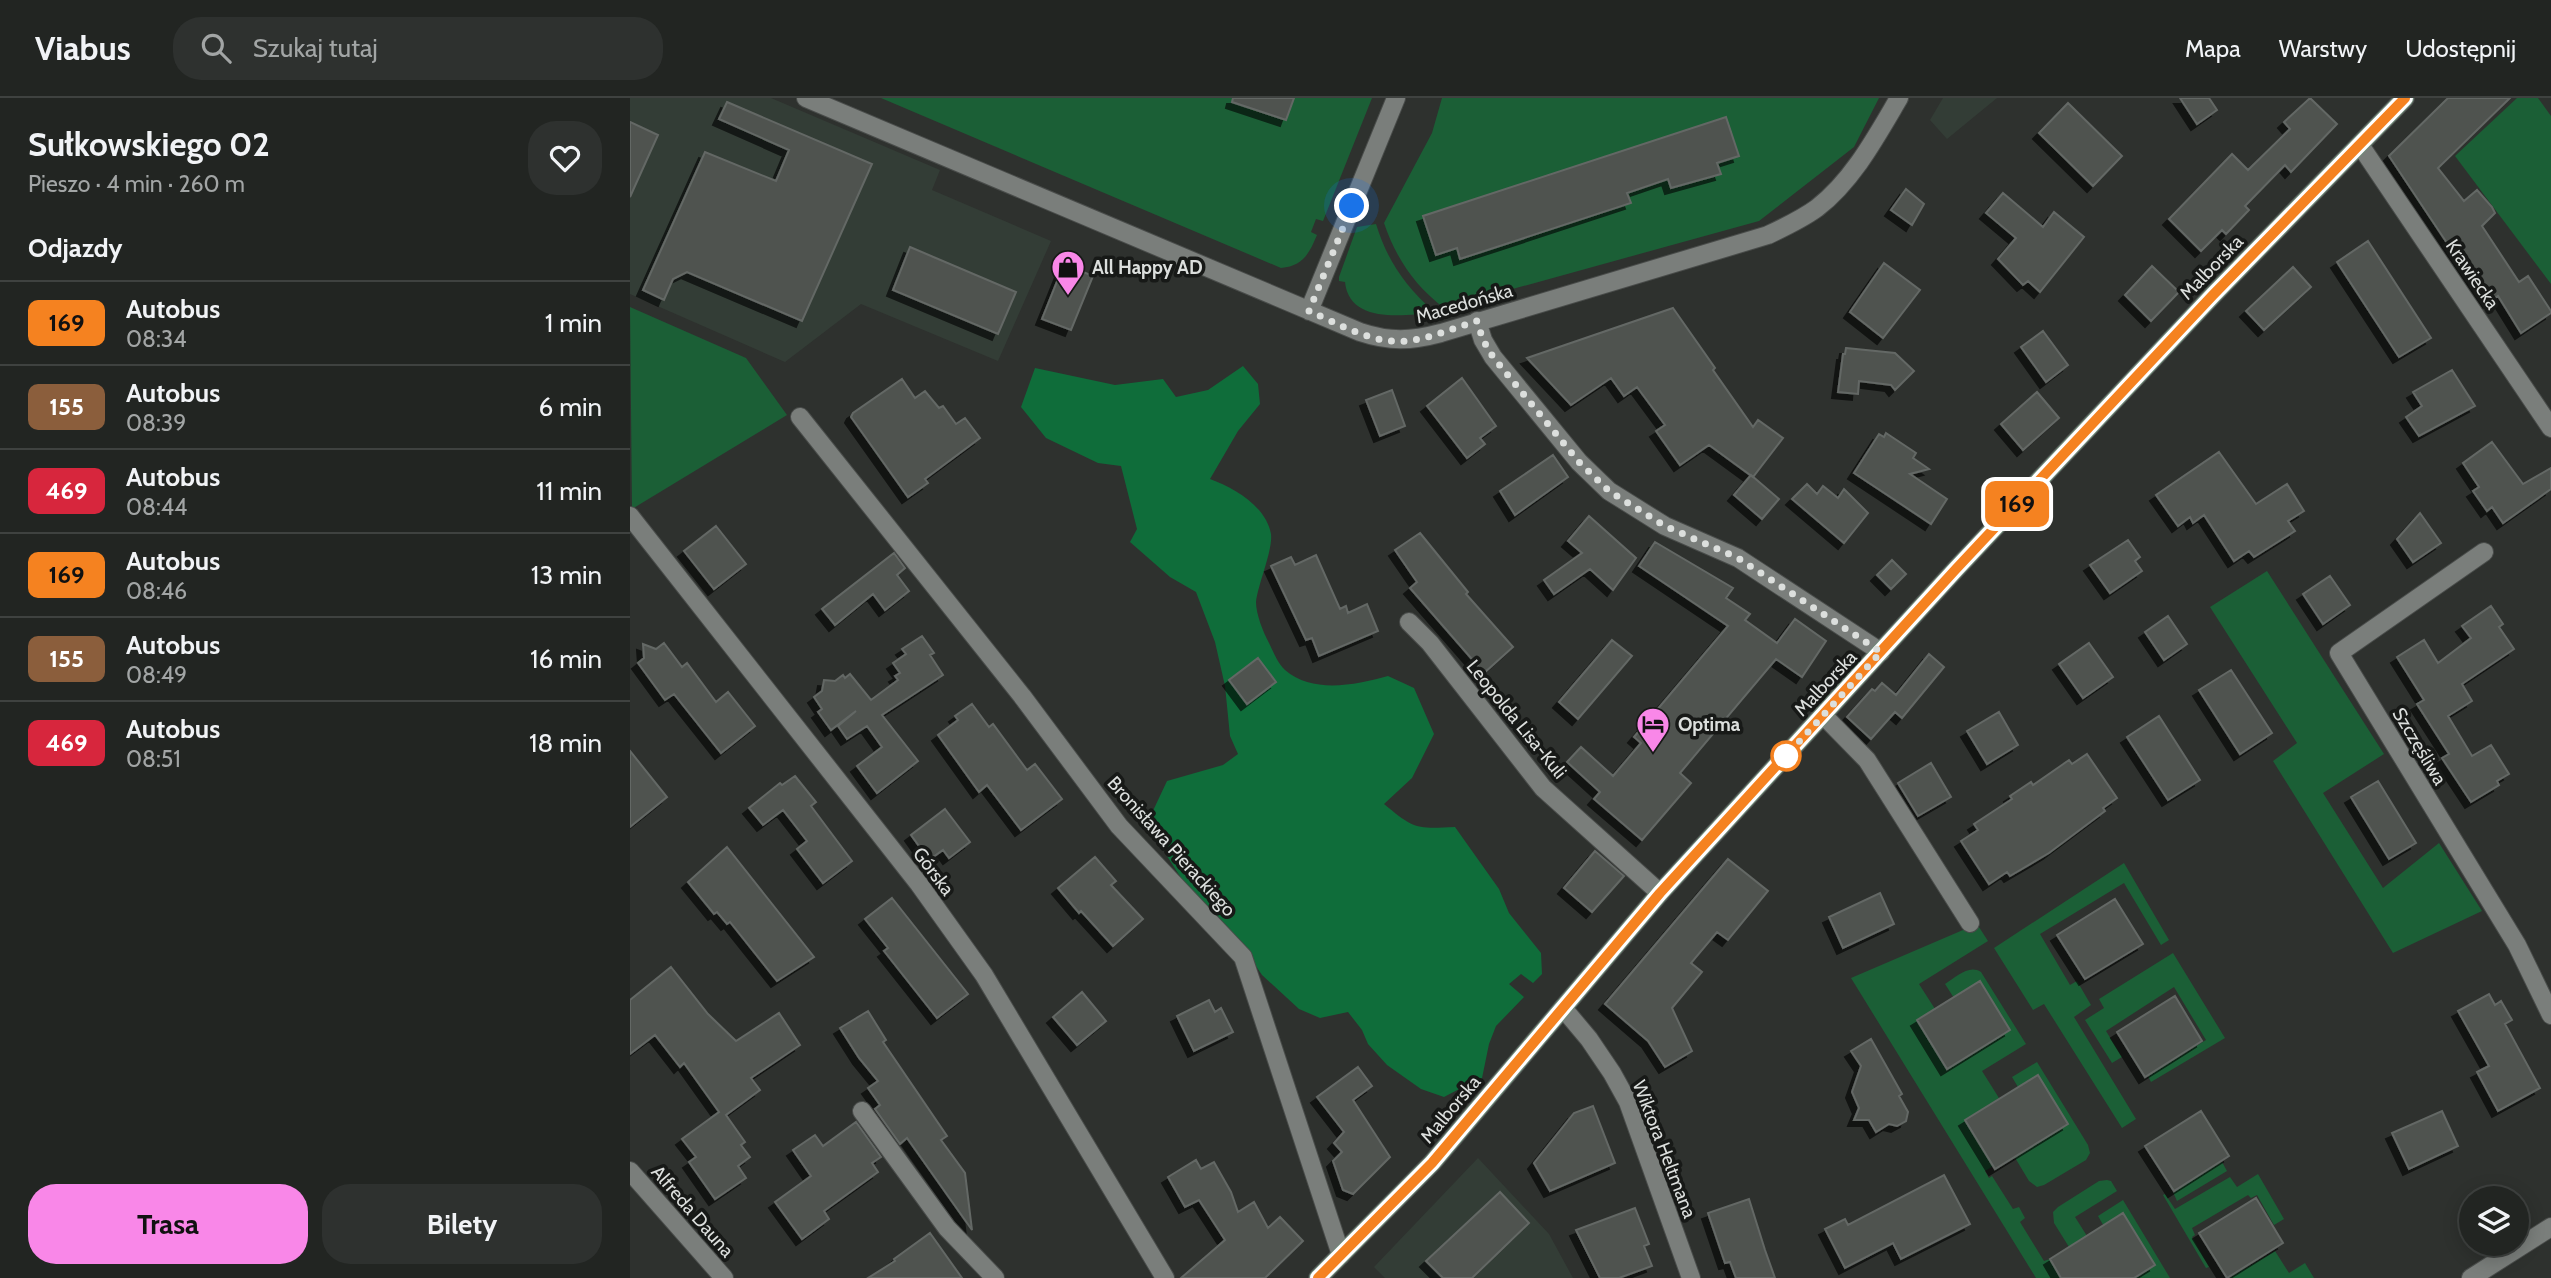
<!DOCTYPE html>
<html lang="pl">
<meta charset="utf-8">
<style>
body{margin:0;font-family:Cabin,sans-serif;background:#2e312f;color:#f1f3f6;height:100vh;display:flex;flex-direction:column;font-size:26px;white-space:nowrap}
*{box-sizing:border-box;margin:0}
p{font-size:23px;color:#a2a5a5}
.icon{flex:none;width:38px;height:38px;fill:none;stroke:currentColor;stroke-width:2;stroke-linecap:round;stroke-linejoin:round}
.map{position:relative;flex:1;overflow:hidden}
.side{display:flex;flex-direction:column;background:#222522;width:630px}
.side>*{flex:none}
.badge{padding:0 14px;border-radius:10px;font-size:24px;line-height:46px}
.controls{position:absolute;left:1829px;top:1088px;display:grid;gap:14px}
.controls a{display:grid;place-items:center;width:70px;height:70px;border-radius:50%;background:#222522;box-shadow:0 4px 18px #0003,0 0 0 2px #3f4240;font-size:35px}
.you{position:absolute;width:35px;height:35px;margin:-18px;border:5px solid #fff;border-radius:50%;background:#1a73e8;box-shadow:0 0 0 10px #1a73e833}
.map>.badge{position:absolute;translate:-50% -50%;box-shadow:0 0 0 4px #fff}
h2{padding:0 28px;font-size:26px;line-height:63px}
.round{display:grid;place-items:center;flex:none;width:74px;height:74px;border-radius:28px;background:#2e312f}
.headline{display:flex;align-items:center;justify-content:space-between;height:119px;padding:0 28px}
h1{font-size:33px;font-weight:800;line-height:52px}
.button{display:flex;gap:14px;margin-top:auto;padding:14px 28px}
.button a{flex:1;height:80px;border-radius:28px;background:#f987e8;color:#111;font-size:28px;font-weight:800;line-height:80px;text-align:center}
.button a+a{background:#2e312f;color:#f1f3f6}
ul{padding:0;list-style:none}
li{display:flex;align-items:center;gap:21px;height:84px;padding:0 28px;border-top:2px solid #3f4240}
li div{flex:1}
li b{display:block;font-size:26px}
li em{font-style:normal}
li .badge{min-width:77px;font-weight:700;text-align:center}
header{display:flex;align-items:center;gap:42px;box-sizing:border-box;height:98px;padding:0 35px;background:#222522;border-bottom:2px solid #3f4240}
header strong{font-size:33px}
nav{display:flex;gap:38px;margin-inline-start:auto;font-size:24px}
.search{width:490px;height:63px;background:#2e312f;display:flex;align-items:center;gap:18px;box-sizing:border-box;padding:0 24px;border-radius:28px;color:#a2a5a5;font-size:26px}
main{display:flex;flex:1;min-height:0}
.map>svg:first-child{display:block}
.built{fill:#333d36}
.green{fill:#1b5f36}
.forest{fill:#0f6d3a}
.building{fill:#4f5350;stroke:#646865;stroke-width:2;filter:url(#shadow)}
.lines{fill:none;stroke-linecap:round;stroke-linejoin:round}
.street-casing{stroke:#494c4a;stroke-width:20}
.secondary-casing{stroke:#494c4a;stroke-width:20}
.street{stroke:#7a7e7b;stroke-width:18}
.secondary{stroke:#718c7a;stroke-width:18}
.line-casing{stroke:#fff;stroke-width:16}
.line{stroke:#f58220;stroke-width:10}
.walk{stroke:#dcdfdd;stroke-width:7;stroke-dasharray:0 12.6}
.stop-dot{fill:#fff;stroke:#f58220;stroke-width:3.5}
.labels{text-anchor:middle;stroke-width:7;stroke-linejoin:round;paint-order:stroke}
.poi-label{font-size:19px;font-weight:bold;fill:#dcdfdd;stroke:#171917;text-anchor:start}
.street-label{font-size:19px;fill:#dcdfdd;stroke:#171917}
</style>
<header>
<strong>Viabus</strong>
<div class="search"><svg class="icon" aria-label="search" viewBox="0 0 24 24"><circle cx="10" cy="10" r="6"/><path d="M15 15l6 6"/></svg>Szukaj tutaj</div>
<nav><a>Mapa</a><a>Warstwy</a><a>Udostępnij</a></nav>
</header>
<main>
<section class="side">
<div class="headline"><div><h1>Sułkowskiego 02</h1><p>Pieszo · 4 min · 260 m</p></div><a class="round"><svg class="icon" aria-label="heart" viewBox="0 0 24 24"><path d="M12 20l-8-8c-3-5 5-10 8-4 3-6 11-1 8 4z"/></svg></a></div>
<h2>Odjazdy</h2>
<ul>
<li><span class="badge" style="background:#f58220;color:#111">169</span><div><b>Autobus</b><p>08:34</p></div><em>1 min</em></li>
<li><span class="badge" style="background:#8b5e3c;color:#fff">155</span><div><b>Autobus</b><p>08:39</p></div><em>6 min</em></li>
<li><span class="badge" style="background:#d7263d;color:#fff">469</span><div><b>Autobus</b><p>08:44</p></div><em>11 min</em></li>
<li><span class="badge" style="background:#f58220;color:#111">169</span><div><b>Autobus</b><p>08:46</p></div><em>13 min</em></li>
<li><span class="badge" style="background:#8b5e3c;color:#fff">155</span><div><b>Autobus</b><p>08:49</p></div><em>16 min</em></li>
<li><span class="badge" style="background:#d7263d;color:#fff">469</span><div><b>Autobus</b><p>08:51</p></div><em>18 min</em></li>
</ul>
<div class="button"><a>Trasa</a><a>Bilety</a></div>
</section>
<div class="map">
<svg width="1921" height="1180" viewBox="0 0 1921 1180">
<defs>
<filter id="shadow"><feDropShadow dx="-6" dy="6" stdDeviation="0" flood-color="#0009"/></filter>
</defs>
<rect width="100%" height="100%" fill="#2e312e"/>
<path class="built" d="M0,0H141L310,72L302,92L421,143L368,263L231,206L155,264L0,196Z
M1313,0H1367L1317,41L1300,22Z
M848,1060L919,1136L943,1180H755L744,1169Z"/>
<path class="green" d="M251,0H742L693,123L686,121L681,134L687,137C679,156 673,168 651,170Z
M812,0H1249L1224,49L1129,123L814,210C784,187 766,160 754,125L802,35Z
M1887,0H1908L1921,18V186L1825,58Z
M746,126C758,164 774,186 804,214C775,218 719,226 715,184L709,183V179L727,129Z
M0,209L116,260L157,317L2,411Z
M1637,473L1754,656L1693,695L1753,790L1809,745L1852,813L1763,855L1643,663L1667,645L1580,509Z
M1494,765L1539,842L1531,847L1494,785L1410,836L1440,887L1447,883L1461,907L1444,919L1506,1021L1492,1030L1414,906L1403,912L1364,850Z
M1347,826L1358,843L1289,886L1305,911L1317,971L1380,932L1351,884L1324,900L1315,886C1326,879 1339,866 1351,874L1396,946L1352,973L1369,1000L1335,1022L1363,1068L1355,1073L1359,1080L1362,1078L1383,1111L1389,1109L1395,1120L1390,1124L1414,1163L1420,1161L1431,1180H1406L1221,880Z
M1543,855L1595,940L1521,984L1518,978L1576,942L1544,889L1476,933L1492,959L1482,965L1455,922L1474,910L1469,901Z
M1407,964L1458,1047L1460,1055L1456,1062L1414,1087L1407,1089L1399,1083L1384,1058L1408,977L1388,989L1382,979Z
M1592,1064L1597,1073L1547,1103L1543,1094Z
M1628,1076L1654,1121L1644,1127L1627,1097L1621,1100L1618,1097L1562,1130L1565,1137L1562,1139L1579,1169L1576,1170L1533,1097L1535,1096L1545,1111L1600,1079L1607,1089Z
M1477,1082L1481,1083L1487,1093L1445,1119L1457,1138L1439,1149L1424,1125L1423,1114L1428,1109L1469,1083Z
M1493,1102L1540,1180H1504L1468,1118Z
M1645,1153L1659,1175L1675,1165L1684,1180H1599Z"/>
<path class="forest" d="M613,268L628,286L630,306L608,333L580,381C604,390 636,408 641,436C643,452 628,486 626,504C626,516 633,534 639,545C643,553 648,566 655,572C683,596 725,587 758,578L784,590L804,636L782,680L754,706C784,731 786,731 825,729L869,791L879,815L911,855L912,876L903,885L891,876L879,886L894,899L866,928L859,946L851,985L833,989L814,999L791,991L757,967L738,946L732,932L718,914L690,920L669,911L632,877L609,843L553,783L537,758L521,717L537,683L593,667L608,656L600,638L595,588L585,544L566,494L540,479L500,444L507,431L491,368L468,365L416,340L391,309L405,270L485,287L533,281L546,299L578,292Z"/>
<path class="building" d="M603,0H664L656,22L602,4Z
M1550,0H1579L1587,12L1567,26Z
M1680,0L1707,26L1661,74L1655,67L1615,108L1619,112L1596,136L1592,132L1571,153L1539,121L1602,56L1618,72L1660,31L1654,24Z
M1818,0H1880L1808,70L1834,103L1847,92L1862,109L1865,115L1852,128L1889,184L1898,178L1921,213V215L1891,235L1868,198L1857,205L1759,58Z
M97,4L242,66L172,223L57,174L43,181L34,202L13,192L75,54L146,83L159,52L89,21Z
M1438,5L1492,58L1463,88L1409,35Z
M1096,19L1109,58L1087,65L1091,76L1041,90L1038,81L997,95L1001,105L830,161L827,150L806,157L793,118Z
M0,24L28,37L0,99Z
M1276,91L1294,106L1282,127L1261,112Z
M1373,95L1413,129L1424,114L1454,139L1410,194L1398,183L1393,187L1368,161L1386,140L1356,115Z
M1738,143L1801,240L1769,259L1707,164Z
M280,149L386,194L368,236L263,192Z
M1254,165L1290,192L1253,240L1220,214Z
M434,166L463,178L441,232L412,221Z
M1522,168L1549,194L1521,223L1495,197Z
M1663,169L1681,189L1634,232L1616,213Z
M1043,210L1085,270L1083,272L1123,329L1128,322L1153,340L1123,379L1079,347L1050,367L1026,333L1035,327L1007,289L994,298L981,280L941,307L897,260Z
M1413,233L1438,267L1416,284L1391,249Z
M1216,250L1265,255L1284,273L1265,292L1261,287L1229,283L1228,296L1208,294L1213,256H1215Z
M1822,272L1845,308L1789,338L1776,319L1792,308L1783,294Z
M832,280L866,328L850,340L855,346L837,360L797,308Z
M272,281L285,300L295,293L309,310L313,308L326,326L335,320L350,340L295,381L298,385L278,399L221,319L223,315Z
M762,292L775,328L750,338L736,302Z
M1407,294L1429,320L1393,352L1371,326Z
M1256,335L1286,355L1283,360L1299,371L1280,376L1317,401L1301,426L1224,375L1249,336L1254,339Z
M1862,344L1893,386L1921,370V391L1873,425L1862,409L1857,413L1843,393L1849,389L1833,365Z
M1589,354L1626,406L1657,386L1674,413L1658,423L1665,433L1624,459L1619,453L1604,463L1574,417L1563,425L1560,419L1548,428L1526,397Z
M923,357L938,379L885,417L870,393Z
M1121,377L1149,401L1132,421L1104,397Z
M1177,386L1187,396L1193,388L1208,400L1214,391L1238,415L1214,445L1162,401Z
M1790,415L1811,445L1783,464L1767,441Z
M959,418L1006,460L983,492L960,471L924,496L914,482L952,455L938,443Z
M86,428L116,466L84,491L54,453Z
M790,435L838,494L836,496L883,549L854,575L780,490L787,484L765,452Z
M1498,442L1510,459L1505,463L1512,473L1480,495L1460,467Z
M1025,444L1103,490L1096,500L1120,516L1115,522L1147,545L1165,521L1196,543L1172,579L1146,561L1050,675L1061,685L1012,742L964,701L970,694L937,664L951,649L983,678L1011,645L1004,639L1098,528L1009,468Z
M264,455L275,470L267,477L279,493L255,512L243,496L205,527L192,511Z
M686,457L710,511L716,508L718,515L737,506L748,533L689,558L682,540L676,542L641,468L661,459L665,467Z
M1262,462L1276,476L1261,491L1247,477Z
M1700,478L1720,507L1693,526L1673,496Z
M1861,508L1873,526L1869,529L1884,551L1832,586L1842,603L1818,618L1842,658L1861,647L1879,676L1867,683L1869,687L1841,704L1812,660L1819,656L1787,606L1794,602L1767,559L1794,542L1808,565L1841,540L1832,528Z
M1538,518L1557,546L1534,562L1515,534Z
M292,538L304,555L300,557L313,577L252,617L288,663L247,695L227,668L252,649L237,628L217,641L208,628L226,613L201,632L188,614L192,611L184,599L192,593L194,582L205,583L213,577L215,580L220,576L241,602L268,582L265,578L270,575L263,565L276,556L272,551Z
M982,542L1002,558L948,621L929,604Z
M34,545L52,569L57,565L86,604L98,594L125,628L91,655L44,596L35,602L8,565L14,560L13,546L26,551Z
M1459,545L1483,579L1453,600L1429,566Z
M1299,556L1314,569L1272,620L1265,614L1241,641L1217,619L1242,591L1245,593L1252,585L1266,597Z
M628,560L646,584L617,606L599,582Z
M1601,572L1642,635L1610,656L1569,592Z
M342,606L359,629L363,626L397,672L405,666L432,701L391,732L357,687L349,694L308,637L328,622L325,618Z
M1369,614L1388,647L1357,666L1337,633Z
M1529,618L1570,682L1538,702L1497,639Z
M0,653L37,699L0,729Z
M1457,656L1487,700L1473,710L1475,713L1419,755L1380,778L1377,774L1359,786L1331,743L1348,732L1344,726L1382,701L1380,698L1401,684L1403,687L1439,662L1442,666Z
M1301,665L1321,699L1288,718L1268,685Z
M165,678L186,704L181,708L222,763L193,785L167,751L177,743L153,712L133,727L119,710L150,685L152,687Z
M1748,683L1786,745L1759,761L1721,699Z
M315,711L340,744L319,760L313,752L299,762L281,737Z
M97,749L184,859L147,883L100,824L97,826L87,814L84,816L58,784Z
M965,753L994,778L962,814L934,790Z
M465,759L486,783L481,787L513,821L483,848L451,813L449,815L428,790Z
M1098,761L1138,793L1098,842L1087,834L1061,865L1072,874L1042,910L1062,953L1035,969L1018,943L975,906Z
M1250,795L1264,826L1213,850L1199,819Z
M262,800L338,896L307,920L254,853L258,850L235,821Z
M1485,801L1513,846L1455,881L1427,837Z
M41,869L78,916L106,943L149,915L170,947L121,980L130,992L96,1017L115,1044L111,1047L120,1059L108,1068L116,1080L85,1101L59,1064L66,1059L52,1041L89,1014L54,965L50,969L25,937L0,956V902Z
M1350,883L1380,932L1317,971L1287,922Z
M452,894L476,923L447,947L423,919Z
M1859,896L1865,907L1871,903L1882,922L1875,926L1910,990L1868,1013L1847,974L1859,968L1828,913Z
M1545,898L1572,943L1515,979L1487,934Z
M579,902L585,914L591,910L603,934L564,953L547,918Z
M238,913L256,942L253,944L317,1038L311,1042L335,1075L342,1132L277,1040L270,1046L245,1011L250,1007L238,990L248,983L229,960L210,930Z
M1241,941L1272,996L1269,998L1278,1014L1276,1023L1267,1028L1259,1026L1246,1034L1239,1022H1224L1229,1010L1222,994L1231,968L1221,953Z
M728,969L742,988L723,1002L760,1059L723,1096L713,1092L703,1063L712,1054L704,1045L714,1034L687,999Z
M1408,977L1438,1026L1365,1071L1335,1022Z
M963,1008L985,1065L920,1093L904,1065L944,1015Z
M1571,1013L1599,1058L1544,1093L1515,1048Z
M1812,1013L1828,1048L1779,1071L1762,1035Z
M226,1024L251,1059L242,1065L248,1074L194,1113L199,1121L172,1141L145,1104L181,1078L163,1052L185,1037L193,1048Z
M566,1062L571,1071L584,1064L601,1094L608,1114L624,1104L638,1130L650,1119L673,1143L635,1180H551L595,1142L569,1102L555,1109L538,1079Z
M1314,1077L1340,1126L1271,1161L1263,1145L1215,1170L1195,1131L1215,1121L1218,1127Z
M870,1094L899,1125L842,1180H813L796,1163Z
M1626,1100L1653,1145L1597,1180L1569,1135Z
M1119,1101L1135,1152L1145,1180H1106L1100,1164L1095,1165L1078,1115Z
M1005,1110L1019,1146L1014,1148L1022,1168L989,1180H970L946,1132Z
M1493,1115L1525,1167L1504,1180H1431L1420,1161Z
M300,1135L332,1180H238L265,1163L264,1161Z"/>
<g class="lines">
<defs>
<path id="street" d="M176,0L730,234C760,244 781,243 811,235L1138,137C1155,129 1172,121 1187,110C1223,82 1246,39 1269,0
M1730,47L1921,330
M679,213L766,0
M847,223L853,242L863,259L949,364L979,393L1035,428L1108,460L1251,554
M170,319L392,598L489,728L613,859L711,1157
M0,418L289,786L354,877L535,1180
M1854,454L1709,555L1887,847L1921,917
M779,524L800,545L913,690L1030,795
M1193,617L1237,662L1340,825
M933,910L959,941L982,975L998,1004L1061,1180
M232,1013L317,1130L365,1180
M0,1073L94,1180
M1841,1180L1921,1129"/>
<path id="secondary" d="M688,1180L802,1065L1030,795L1326,471L1583,197L1775,0"/>
</defs>
<use href="#street" class="street-casing"/>
<use href="#secondary" class="secondary-casing"/>
<use href="#street" class="street"/>
<use href="#secondary" class="secondary"/>
</g>
<g class="lines">
<defs>
<path id="line" d="M688,1180L802,1065L1030,795L1326,471L1583,197L1775,0"/>
</defs>
<use href="#line" class="line-casing"/>
<use href="#line" class="line"/>
<path class="walk" d="M722,108L679,213C709,226 744,247 778,243C801,240 824,230 847,223L853,242L863,259L949,364L979,393L1035,428L1108,460L1251,554L1156,658"/>
</g>
<defs>
<symbol id="shop-pin" viewBox="-11 -11 22 30"><path d="M0 17L-7.5 6A9.5 9.5 0 1 1 7.5 6Z" fill="#f987e8" stroke="#171917"/><path d="M-5-2.5h2.3a2.7 3.5 0 0 1 5.4 0H5L5.5 6h-11ZM-1.5-2.5h3a1.5 2.3 0 0 0-3 0Z" fill="#111"/></symbol>
<symbol id="hotel-pin" viewBox="-11 -11 22 30"><path d="M0 17L-7.5 6A9.5 9.5 0 1 1 7.5 6Z" fill="#f987e8" stroke="#171917"/><path d="M-6-4.5h1.5V1H6V5H4.5V3h-9V5H-6ZM-4 0a1.8 1.8 0 1 1 3.6 0ZM.5 0V-2.5h3Q6-2.5 6 0Z" fill="#111"/></symbol>
</defs>
<g fill-rule="evenodd">
<use href="#shop-pin" x="419" y="150" width="38" height="52"/>
<use href="#hotel-pin" x="1004" y="607" width="38" height="52"/>
</g>
<circle class="stop-dot" cx="1156" cy="658" r="14"/>
<g class="labels">
<g class="poi-label">
<text x="462" y="176">All Happy AD</text>
<text x="1048" y="633">Optima</text>
</g>
<g class="street-label">
<text transform="translate(1581 169) rotate(-46)" y="7">Malborska</text>
<text transform="translate(1843 176) rotate(56)" y="7">Krawiecka</text>
<text transform="translate(834 205) rotate(-16)" y="7">Macedońska</text>
<text transform="translate(1195 585) rotate(-47)" y="7">Malborska</text>
<text transform="translate(887 621) rotate(51)" y="7">Leopolda Lisa-Kuli</text>
<text transform="translate(1790 648) rotate(59)" y="7">Szczęśliwa</text>
<text transform="translate(542 748) rotate(48)" y="7">Bronisława Pierackiego</text>
<text transform="translate(304 773) rotate(53)" y="7">Górska</text>
<text transform="translate(820 1011) rotate(-50)" y="7">Malborska</text>
<text transform="translate(1035 1051) rotate(69)" y="7">Wiktora Heltmana</text>
<text transform="translate(63 1113) rotate(49)" y="7">Alfreda Dauna</text>
</g>
</g>
</svg>
<div class="controls">
<a><svg class="icon" aria-label="layers" viewBox="0 0 24 24"><path d="M12 4l9 5-9 5-9-5zM3 14l9 5 9-5"/></svg></a>
</div>
<div class="you" style="left:722px;top:108px"></div>
<b class="badge" style="left:1387px;top:406px;background:#f58220;color:#111">169</b>
</div>
</main>
